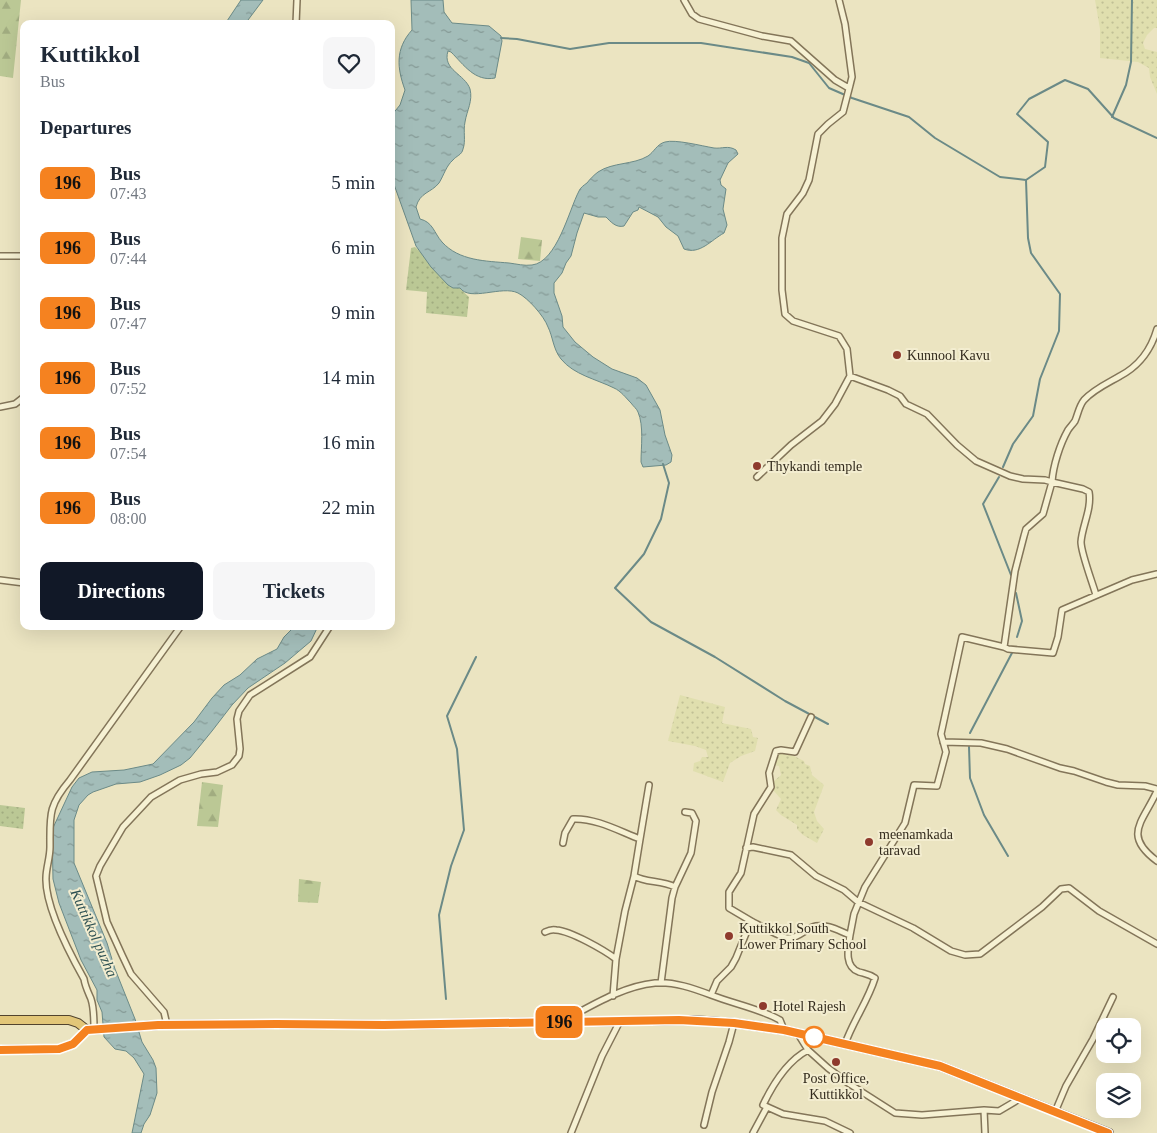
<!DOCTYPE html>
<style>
body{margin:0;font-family:"Times New Roman",serif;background:#f6f6f7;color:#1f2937;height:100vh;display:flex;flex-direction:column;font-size:19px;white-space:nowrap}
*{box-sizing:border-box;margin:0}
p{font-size:16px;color:#747a83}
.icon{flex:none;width:28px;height:28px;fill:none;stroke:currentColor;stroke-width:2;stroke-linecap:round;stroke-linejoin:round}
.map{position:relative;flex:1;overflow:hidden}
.panel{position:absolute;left:20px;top:20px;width:375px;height:610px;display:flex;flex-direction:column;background:#fff;border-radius:10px;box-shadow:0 5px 20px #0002}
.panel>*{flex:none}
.badge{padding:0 10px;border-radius:8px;font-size:18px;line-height:32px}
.buttons{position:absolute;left:1096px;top:1018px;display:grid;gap:10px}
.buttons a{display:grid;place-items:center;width:45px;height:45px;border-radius:10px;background:#fff;box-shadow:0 5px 20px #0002;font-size:25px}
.map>.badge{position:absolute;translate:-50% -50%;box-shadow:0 0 0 2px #fff}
h2{padding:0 20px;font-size:19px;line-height:45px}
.round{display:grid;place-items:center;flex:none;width:52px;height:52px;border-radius:10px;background:#f6f6f7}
.headline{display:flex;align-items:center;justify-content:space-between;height:85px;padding:0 20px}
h1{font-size:24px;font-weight:800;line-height:38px}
.button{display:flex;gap:10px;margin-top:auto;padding:10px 20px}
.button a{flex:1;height:58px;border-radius:10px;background:#111827;color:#fff;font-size:20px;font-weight:800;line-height:58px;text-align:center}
.button a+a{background:#f6f6f7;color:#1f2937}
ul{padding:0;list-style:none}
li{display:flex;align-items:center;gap:15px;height:65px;padding:0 20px}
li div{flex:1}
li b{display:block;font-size:19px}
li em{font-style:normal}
li .badge{min-width:55px;font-weight:700;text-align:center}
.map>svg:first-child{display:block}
.farmland{fill:url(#farmland-dots)}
.grass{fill:url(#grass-dots)}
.forest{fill:url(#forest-firs)}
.water{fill:url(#water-ripples);stroke:#6b8a87}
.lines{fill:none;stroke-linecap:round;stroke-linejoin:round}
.stream{stroke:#6b8a87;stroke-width:2}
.minor-casing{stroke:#837559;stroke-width:8}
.trunk-casing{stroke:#51432e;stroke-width:10}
.minor{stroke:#f6f1d3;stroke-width:5}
.trunk{stroke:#e2c678;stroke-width:8}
.line-casing{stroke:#fff;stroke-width:11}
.line{stroke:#f58220;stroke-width:8}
.poi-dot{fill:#8e3a2d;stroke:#f3edd0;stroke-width:2}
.stop-dot{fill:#fff;stroke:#f58220;stroke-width:2.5}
.labels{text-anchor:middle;stroke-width:4;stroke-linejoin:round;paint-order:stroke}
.poi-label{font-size:14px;fill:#332b1d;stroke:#f3edd0;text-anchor:start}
.water-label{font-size:15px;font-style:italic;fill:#2d5052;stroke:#f3edd0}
</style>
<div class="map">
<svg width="1157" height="1133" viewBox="0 0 1157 1133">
<defs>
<pattern id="farmland-dots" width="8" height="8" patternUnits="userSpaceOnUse" patternTransform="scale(1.25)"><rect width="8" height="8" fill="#e0dfae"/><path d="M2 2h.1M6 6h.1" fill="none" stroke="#c1c095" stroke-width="1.8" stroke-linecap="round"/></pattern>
<pattern id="grass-dots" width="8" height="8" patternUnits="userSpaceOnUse" patternTransform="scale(1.25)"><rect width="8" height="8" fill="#bbc895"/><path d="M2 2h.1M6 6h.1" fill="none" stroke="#a1ac80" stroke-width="1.8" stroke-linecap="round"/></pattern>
<pattern id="forest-firs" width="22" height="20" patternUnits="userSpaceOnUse" patternTransform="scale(1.25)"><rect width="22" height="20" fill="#bbc895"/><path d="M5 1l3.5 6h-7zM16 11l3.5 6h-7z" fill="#a1ac80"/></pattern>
<pattern id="water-ripples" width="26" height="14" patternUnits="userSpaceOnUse" patternTransform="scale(1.25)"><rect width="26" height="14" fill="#a3bdb9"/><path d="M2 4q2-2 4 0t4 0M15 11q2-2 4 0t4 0" fill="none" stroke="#859a96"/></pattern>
</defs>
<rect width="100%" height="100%" fill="#ebe4c1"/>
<path class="farmland" d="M1095,0H1157V28H1154L1147,35L1143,43L1145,49L1157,52V94L1150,77L1149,68L1138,62L1100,58V29Z
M680,695L725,707L722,723L751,729L753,737L758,738L755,751L741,756L730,763L723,782L693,771L694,763L700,761L702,757H708L706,750L695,746L668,741Z
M779,753L794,756L804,761L805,764L810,766L812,775L824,785L814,812L817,821L824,829L817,843L803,835L797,829V825L781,815L776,810L781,799L773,790V782L781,775L779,766L774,765Z"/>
<path class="grass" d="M415,247L469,297L467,317L426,313L427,292L406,290L411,248Z
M0,805L25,808L23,829L0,826Z"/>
<path class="forest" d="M0,0H21L13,78L0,76Z
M521,237L542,240L540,261L518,259Z
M202,782L223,785L218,827L197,826Z
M299,879L321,882L318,903L298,902Z"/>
<path class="water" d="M241,0H263L245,24H225Z
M411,0H443L444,12L452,23L489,26L501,36L502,41L495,78C475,82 464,65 451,52L448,51C442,70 465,74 470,89C473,101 467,110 465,122C463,131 466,141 463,149C462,155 456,156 453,160C446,166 444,175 439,183C431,193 420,192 416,207L420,219C433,222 434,233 442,242C459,261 486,261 509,263C517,264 524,266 532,265C557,262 569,210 579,191C580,188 584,185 587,183C590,179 594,175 598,172C613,162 633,165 648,156C654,152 657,144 665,142C675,139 702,146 714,148C722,149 728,145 736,150L738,154L728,163L720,180L721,185L726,189L723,209L727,225L724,233C711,240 700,255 684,249L678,236L666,227L658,217L639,207L638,210L633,212L624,226C616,228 611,222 606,217H598L584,213L577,233L571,256L566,263L562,273L554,283V293L562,316L563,327L575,342L593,357L612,369L637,378L646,385L660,410L665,435L672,455L671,462L666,465L643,467L641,462C641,447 644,426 638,412C637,409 633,406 631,403C626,398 621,391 614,388C596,379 574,375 561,359C553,349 553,337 548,327C544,316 528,298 518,293C502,285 470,302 460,288H453L448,285L431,267L416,246L391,176V116L400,105L405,90C397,68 395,49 412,30Z
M295,626H318L311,641L285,663L248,688L232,705L212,731L190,758L181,765L160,775L140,782L116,784L93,792L88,795L79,805L74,820V863L107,943L115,969L135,1019L142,1042L153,1060L156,1068L157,1093L150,1115L144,1124L141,1133H132L144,1074L134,1058L126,1051L115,1049L104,1037L102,1012L97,1000V990L81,960L59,903L53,879L52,830L72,787L79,778L92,772L124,770L153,764L194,722L212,698L224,685L240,675L257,659L277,649L284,637Z"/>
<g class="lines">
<path class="stream" d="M501,38L517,39L570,49L609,43H701L792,57L809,63L829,88L852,98L909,117L935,138L1000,177L1026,180L1045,167L1048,142L1017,114L1029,99L1065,80L1088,89L1114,118L1157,138
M1112,117L1126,85L1131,62L1132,0
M663,464L669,483L661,519L644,554L615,588L651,622L715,657L785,701L828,724
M1003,467L1013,444L1033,416L1040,379L1059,331L1060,294L1031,253L1028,238L1026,180
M999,477L983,504L1011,575
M1016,593L1022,621L1017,637
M970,733L1013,651
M969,747L970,778L984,815L1008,856
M446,999L439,915L451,866L464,830L457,749L447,716L476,657"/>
<defs>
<path id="minor" d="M684,0L692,14L699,19L762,36L791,41L835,80L847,87L850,85L852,77L845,24L839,0
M296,24L297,0
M850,85L843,112L828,124L818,134L809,180L803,193L787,214L782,238V290L785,314L793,321L839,336L847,349L850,376L888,390L900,396L906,404L927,414L957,445L976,461L1010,476L1023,479L1045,480L1052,482C1053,466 1060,444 1068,430C1070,427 1073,424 1075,421C1078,414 1079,406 1084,400C1094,389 1108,383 1120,376C1139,366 1151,350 1157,329
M0,256H24
M0,407L15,404L24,397
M757,477L791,445L822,421L835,404L850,376
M0,580L24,583
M1004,647L1015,571L1024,536L1026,529L1043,514L1052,482L1083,489L1089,492C1092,509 1082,526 1081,542C1081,553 1093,584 1096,595
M943,742L981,743L1007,749L1060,768L1074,771L1106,782L1118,785L1145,786L1157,789
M1157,791C1143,822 1122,835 1157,861
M640,839L649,785
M563,843L565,833L573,819C596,818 619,831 640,839L634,876C646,883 661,880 675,887
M746,848L753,847L791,855L816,876L844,890L858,902L913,928L951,951L965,955L980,954L1042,907L1061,889L1069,888L1099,911L1157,944
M751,921L729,908V892L741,873L754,814L771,787L769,773L776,751L781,750L795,752L811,717
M545,932C549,930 552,929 556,930C571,931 604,950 616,959L613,996
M850,935L854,914L865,887L905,823L914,785L937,786L946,752L941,734L962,637L1004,647L1008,649L1053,653L1058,637L1062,610L1132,580L1157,574
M616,959L625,911L634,876
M661,983L672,898L675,887L691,853L696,821L692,813L685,812
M563,1021C591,1006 623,986 655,983C673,981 695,989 711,995
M167,1025L164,1012L131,974L122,955L107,922L96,876L100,866L123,827L151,797L180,780L201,774L217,772L232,765L239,756L240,749L237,719L239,711L250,695L310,657L330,626
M94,1029C94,1019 94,1008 91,999C88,992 85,986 84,979C70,954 45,906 46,878C46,868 50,858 50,847C50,815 48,806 70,780L181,626
M784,1030L780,1020C758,1008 734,1004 711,995L717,981L731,967L736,958L751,921C759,925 780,937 787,938C798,939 806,928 816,926C828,924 839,931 850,935C848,948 844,967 859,972C866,974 869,974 875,978C868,1001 853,1021 845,1044
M798,1034L808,1050L828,1068L848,1083L895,1113L922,1115L984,1110
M808,1050C787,1061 773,1084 763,1105L783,1114L825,1121L850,1133
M1055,1112L1066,1086L1093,1039L1113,997
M704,1125L712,1092L729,1042L734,1023
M571,1133L602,1056L620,1021
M753,1133L767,1107
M985,1133L984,1110L999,1111L1021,1098"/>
<path id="trunk" d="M0,1020H69L78,1023L87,1030
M0,1050L59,1049L73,1044L87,1030L158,1025L276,1024L384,1025L693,1020L734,1023L784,1030L940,1066L1109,1133"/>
</defs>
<use href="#minor" class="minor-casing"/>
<use href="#trunk" class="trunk-casing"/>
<use href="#minor" class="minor"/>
<use href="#trunk" class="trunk"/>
</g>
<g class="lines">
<defs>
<path id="line" d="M0,1050L59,1049L73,1044L87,1030L158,1025L276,1024L384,1025L679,1020L734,1023L784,1030L940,1066L1108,1133"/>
</defs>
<use href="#line" class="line-casing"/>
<use href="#line" class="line"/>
</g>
<g class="poi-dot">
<circle cx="897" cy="355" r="5"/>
<circle cx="757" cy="466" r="5"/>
<circle cx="869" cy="842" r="5"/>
<circle cx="729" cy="936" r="5"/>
<circle cx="763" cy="1006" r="5"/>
<circle cx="836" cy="1062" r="5"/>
</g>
<circle class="stop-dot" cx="814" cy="1037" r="10"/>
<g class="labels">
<g class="poi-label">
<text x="907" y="360">Kunnool Kavu</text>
<text x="767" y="471">Thykandi temple</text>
<text x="879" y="839">meenamkada<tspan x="879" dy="16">taravad</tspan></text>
<text x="739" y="933">Kuttikkol South<tspan x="739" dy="16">Lower Primary School</tspan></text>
<text x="773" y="1011">Hotel Rajesh</text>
<text x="836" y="1083" text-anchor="middle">Post Office,<tspan x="836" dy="16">Kuttikkol</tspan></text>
</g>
<g class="water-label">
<text transform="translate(94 933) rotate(66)" y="5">Kuttikkol puzha</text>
</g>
</g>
</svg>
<div class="buttons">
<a><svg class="icon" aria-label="locate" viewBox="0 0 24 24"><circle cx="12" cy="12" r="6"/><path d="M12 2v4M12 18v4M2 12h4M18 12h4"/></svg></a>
<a><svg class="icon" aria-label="layers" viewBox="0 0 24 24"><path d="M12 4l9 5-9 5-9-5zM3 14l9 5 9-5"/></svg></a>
</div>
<b class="badge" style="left:559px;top:1022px;background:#f58220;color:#111">196</b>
<section class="panel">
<div class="headline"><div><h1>Kuttikkol</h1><p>Bus</p></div><a class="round"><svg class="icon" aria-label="heart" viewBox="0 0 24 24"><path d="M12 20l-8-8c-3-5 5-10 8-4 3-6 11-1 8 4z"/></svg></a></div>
<h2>Departures</h2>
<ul>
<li><span class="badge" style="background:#f58220;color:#111">196</span><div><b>Bus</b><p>07:43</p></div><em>5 min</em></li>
<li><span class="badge" style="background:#f58220;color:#111">196</span><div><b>Bus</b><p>07:44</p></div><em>6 min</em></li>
<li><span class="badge" style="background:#f58220;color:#111">196</span><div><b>Bus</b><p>07:47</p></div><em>9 min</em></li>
<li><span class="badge" style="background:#f58220;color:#111">196</span><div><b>Bus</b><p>07:52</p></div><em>14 min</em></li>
<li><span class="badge" style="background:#f58220;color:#111">196</span><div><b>Bus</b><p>07:54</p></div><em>16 min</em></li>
<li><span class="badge" style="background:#f58220;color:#111">196</span><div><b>Bus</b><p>08:00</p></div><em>22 min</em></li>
</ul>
<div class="button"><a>Directions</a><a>Tickets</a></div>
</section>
</div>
